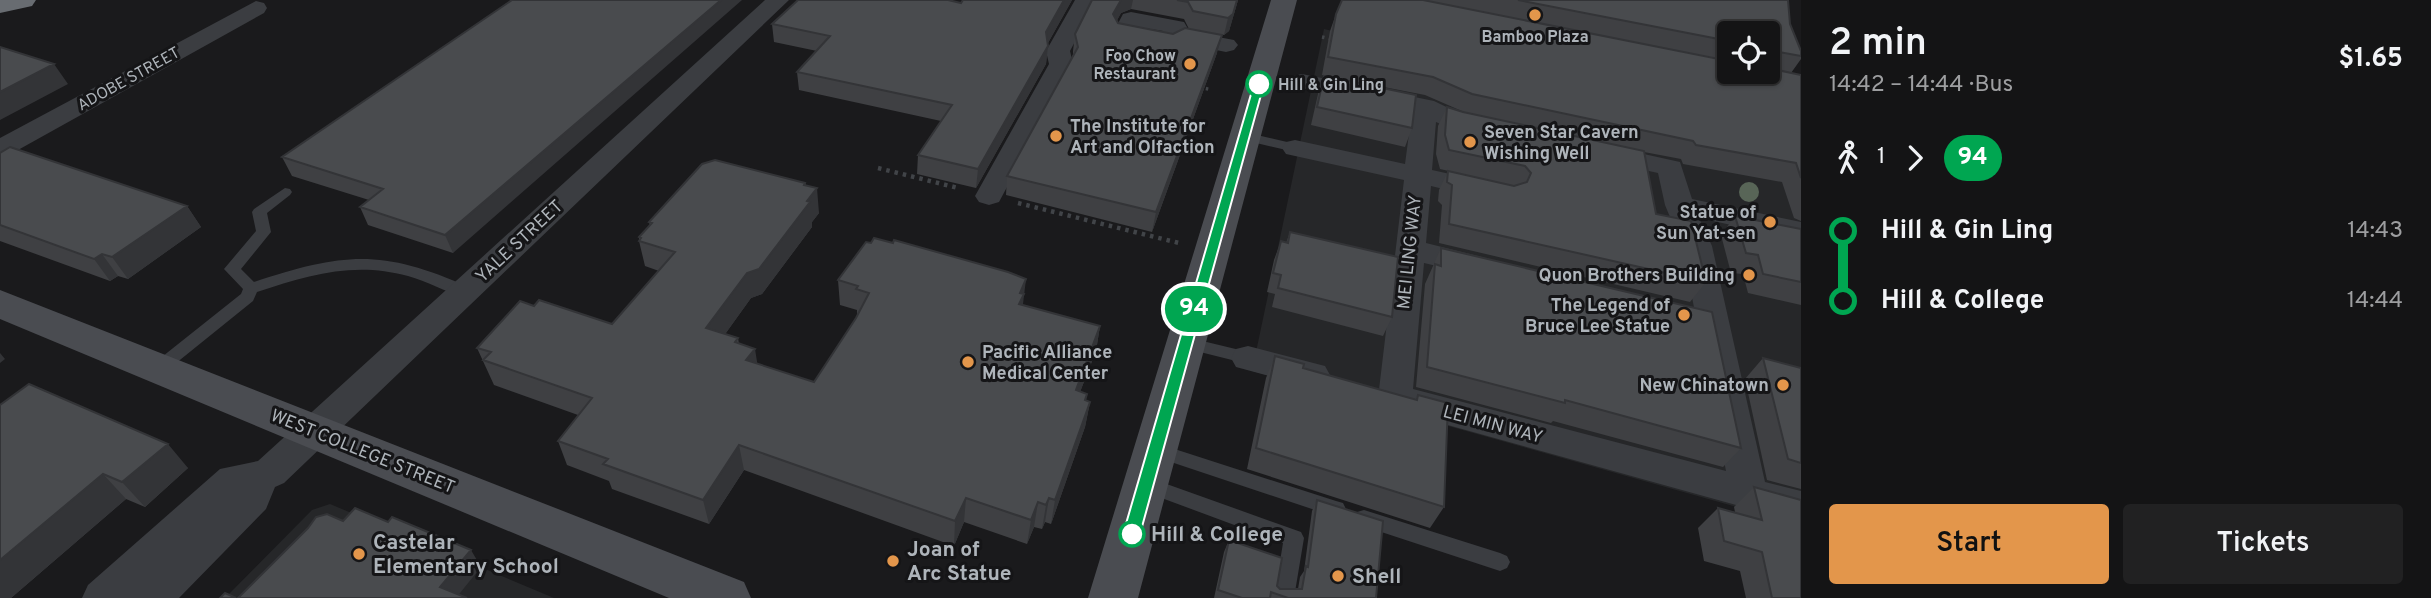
<!DOCTYPE html>
<meta charset="utf-8">
<style>
body{margin:0;font-family:Overpass,sans-serif;background:#212122;color:#f1f3f6;height:100vh;display:flex;flex-direction:column;font-size:26px;white-space:nowrap}
*{box-sizing:border-box;margin:0}
p{font-size:23px;color:#9d9ea0}
.icon{flex:none;width:38px;height:38px;fill:none;stroke:currentColor;stroke-width:2;stroke-linecap:round;stroke-linejoin:round}
.map{position:relative;flex:1;overflow:hidden}
.drawer{display:flex;flex-direction:column;background:#141415;width:630px}
.drawer>*{flex:none}
.badge{padding:0 14px;border-radius:23px;font-size:24px;line-height:46px}
.buttons{position:absolute;left:1717px;top:21px;display:grid;gap:14px}
.buttons a{display:grid;place-items:center;width:63px;height:63px;border-radius:7px;background:#141415;box-shadow:0 2px 5px #0004,0 0 0 2px #333334;font-size:35px}
.map>.badge{position:absolute;translate:-50% -50%;box-shadow:0 0 0 4px #fff}
.legs{display:flex;align-items:center;gap:10px;height:77px;padding:0 28px;font-size:23px}
.legs p{margin-inline-start:auto}
.head{display:flex;align-items:center;justify-content:space-between;height:119px;padding:0 28px}
h1{font-size:38px;font-weight:600;line-height:52px}
.cta{display:flex;gap:14px;margin-top:auto;padding:14px 28px}
.cta a{flex:1;height:80px;border-radius:7px;background:#e3964b;color:#111;font-size:28px;font-weight:600;line-height:80px;text-align:center}
.cta a+a{background:#212122;color:#f1f3f6}
ul{padding:0 28px;list-style:none}
li{display:flex;align-items:center;gap:24px;height:70px;font-size:26px}
li i{display:grid;place-items:center;width:10px;height:100%;margin:0 9px;background:currentColor}
li i::after{content:'';width:18px;height:18px;margin:-9px;border:5px solid;border-radius:50%;background:#141415}
li p{margin-inline-start:auto}
li:first-child i{background:linear-gradient(#0000 50%,currentColor 0)}
li:last-child i{background:linear-gradient(currentColor 50%,#0000 0)}
main{display:flex;flex:1;min-height:0}
.map>svg:first-child{display:block}
.built{fill:#262729}
.lines{fill:none;stroke-linecap:round;stroke-linejoin:round}
.path-far1{stroke:#414448;stroke-width:3.5;stroke-dasharray:2.5 4.5;stroke-linecap:butt}
.path{stroke:#414448;stroke-width:4.5;stroke-dasharray:3.5 5;stroke-linecap:butt}
.lane{fill:#3b3d41;fill-rule:evenodd}
.street{fill:#3b3d41;fill-rule:evenodd}
.secondary{fill:#4a4c51;fill-rule:evenodd}
.highway{fill:#686c71;fill-rule:evenodd}
.tree{fill:#586557}
.wall{fill:#3f4043;fill-rule:evenodd}
.shaded-wall{fill:#333437}
.building{fill:#494b4e;stroke:#333437;stroke-width:2}
.line-1{fill:#00a651;stroke:#fff;stroke-width:2}
.poi-dot{fill:#e3964b;stroke:#151517;stroke-width:2.5}
.stop-1-dot{fill:#fff;stroke:#00a651;stroke-width:3.5}
.labels{text-anchor:middle;stroke-width:6;stroke-linejoin:round;paint-order:stroke}
.far-poi-label{font-size:16px;font-weight:bold;fill:#aeb4ba;stroke:#151517}
.far-street-label{font-size:16px;fill:#aeb4ba;stroke:#151517}
.far-stop-label{font-size:16px;font-weight:bold;fill:#aeb4ba;stroke:#151517;text-anchor:start}
.poi-label{font-size:18px;font-weight:bold;fill:#aeb4ba;stroke:#151517;text-anchor:end}
.street-label{font-size:18px;fill:#aeb4ba;stroke:#151517}
.near-stop-label{font-size:21px;font-weight:bold;fill:#aeb4ba;stroke:#151517;text-anchor:start}
.near-poi-label{font-size:21px;font-weight:bold;fill:#aeb4ba;stroke:#151517;text-anchor:start}
</style>
<main>
<div class="map">
<svg width="1801" height="598" viewBox="0 0 1801 598">
<rect width="100%" height="100%" fill="#1a1a1c"/>
<path class="built" d="M1324,29L1801,138V525L1252,371Z
M330,504L554,598H225L312,510Z"/>
<g class="lines">
<path class="path-far1" d="M1322,37L1335,40
M1199,87L1212,90"/>
<path class="path" d="M878,168L958,188
M1018,203L1179,243"/>
<path class="lane" d="M1244,132L1300,145L1302,148L1295,152L1239,139V133Z
M285,188L290,189L292,192L290,195L267,213L271,232L241,269L254,282C343,253 382,248 470,288L472,292L464,297C445,292 427,281 408,276C354,261 308,275 257,292L253,301L165,372H153L151,368L153,364L241,294L243,289L224,269L256,231L252,212L254,209Z
M1186,337L1248,352L1254,354L1256,358L1254,362L1248,364L1180,347L1178,343L1180,339Z
M1156,443L1336,501L1343,503L1346,509L1343,515L1336,517L1150,455L1147,450L1150,445Z
M1147,477L1301,532L1304,538L1294,598H1274L1283,543L1140,490L1138,485L1140,480Z
M1364,510L1500,553L1507,556L1510,562L1507,568L1500,571L1357,524L1354,518L1357,512Z"/>
<path class="street" d="M765,0H789L284,483L275,487L266,509L179,598H82L88,585L220,469L258,461Z
M1075,0H1097L1070,51L1073,64L999,202L989,205L979,202L975,196L1049,64L1046,51Z
M256,1L264,3L267,8L264,13L9,155L0,157V138Z
M1131,12L1184,22L1187,27L1186,31L1234,40L1238,45L1234,50L1226,52L1181,43L1170,49L1116,38L1113,33L1123,14ZM1138,27L1163,31L1162,33Z
M1302,74L1434,101L1463,115L1493,121L1497,127L1493,133C1476,137 1452,130 1436,122L1432,170L1495,184L1499,190L1495,196L1485,199L1431,186L1426,243L1490,259L1494,266L1490,273L1479,276L1424,263L1413,389L1726,471L1682,246L1665,205L1658,173L1594,159L1590,153L1594,147L1603,145L1680,162L1692,199L1801,222V240L1699,218L1712,246L1765,482L1801,491V523L1383,407L1378,398L1404,180L1286,154L1282,148L1286,142L1295,140L1405,164L1412,111L1293,86L1290,81L1293,76Z
M1248,346L1325,366L1330,375L1325,384L1313,388L1236,367L1231,358L1236,349Z"/>
<path class="secondary" d="M1271,0H1297L1138,598H1088Z
M0,290L744,582L751,598H669L0,319Z"/>
<path class="highway" d="M0,0H36L32,6L0,13Z"/>
</g>
<circle class="tree" cx="1749" cy="192" r="10"/>
<path class="wall" d="M512,0L453,253L368,225L360,207L369,200L292,176L282,157Z
M963,0H1072L1048,43L1046,64L976,188L917,174L918,155L941,121L799,90L797,72L817,51L774,42L772,24L961,3Z
M1092,0H1238L1229,31L1224,35L1209,33L1217,53L1152,232L1006,195L1007,176L1073,55V51L1075,34ZM1131,9L1184,19L1189,29L1173,34L1118,23L1117,20L1121,13Z
M1425,0H1788L1790,24L1801,51V59L1791,73L1801,75V221L1794,218L1782,182L1683,164L1681,159L1644,152L1656,214L1706,282L1690,302L1439,243L1442,205L1438,201L1439,190L1448,171L1515,186L1440,169L1436,154L1438,126L1447,107L1464,112L1425,95L1322,75L1330,31L1336,14ZM1729,33H1768V72H1729Z
M1324,76L1412,128L1405,147L1311,125L1318,94Z
M0,153L187,206L201,227L128,279L118,276L110,281L0,241Z
M805,183L819,213L812,222V227L762,294L751,298L725,334L738,338L739,344L757,364L814,382L858,315L857,314V310L840,305L838,280L1023,305L1100,326L1096,351L1080,392L1087,394L1086,400L1090,402L1085,427L1051,524L1045,522L1042,529L1034,527L1027,544L964,522L954,546L744,470L709,524L612,489L609,481L567,465L558,441L578,415L494,385L477,348L534,306L612,324L659,271L645,266L639,241V237L650,226L649,222Z
M1735,216L1801,229V305L1748,293L1743,274L1731,273L1721,235Z
M1290,232L1392,317L1383,336L1272,307L1275,294L1267,292L1274,260L1281,241L1286,243Z
M1441,248L1741,448L1723,467L1553,421L1551,423L1416,387L1425,284Z
M1275,356L1303,368L1415,399L1418,395L1444,507L1430,528L1247,469L1266,378Z
M1763,358L1801,368V489L1767,480L1745,379Z
M29,384L188,468L145,507L126,499L11,598Z
M1754,487L1801,598H1746L1740,571L1704,561L1698,528L1718,508L1735,512L1734,507Z
M1317,500L1376,598H1214L1224,552L1229,540L1280,589H1298L1300,577L1304,571L1312,511Z"/>
<path class="shaded-wall" d="M721,0H742L453,253L445,235Z
M1064,0H1072L1044,50L1046,32Z
M1121,0H1133L1131,9L1121,13L1111,32L1113,14Z
M1237,0H1238L1229,31L1224,35L1228,18Z
M1222,35L1217,53L1152,232L1156,212Z
M1048,46L1046,64L976,188L978,169Z
M54,64L68,84L0,120V92Z
M805,183L807,206V201L817,188L819,213L812,222V227L762,294L751,298L711,354L706,328Z
M187,206L201,227L128,279L112,257Z
M102,254L118,276L110,281L94,259Z
M1026,279L1023,304L1016,329L1020,293Z
M1100,326L1096,351L1071,415L1076,390Z
M755,349L759,374L746,360Z
M0,353L5,359L0,363Z
M1090,402L1085,427L1051,524L1055,500Z
M168,444L188,468L145,507L122,482Z
M739,445L744,470L709,524L703,500Z
M103,474L126,499L11,598H0V560Z
M966,498L964,522L954,546L955,521Z
M1049,498L1045,522L1042,529L1046,505Z
M1038,502L1034,527L1027,544L1031,520Z
M471,550L481,567L456,598L440,587Z"/>
<path class="building" d="M512,0H721L445,235L360,207L383,189L282,157Z
M798,0H948L961,3L963,0H1064L1046,32L1048,46L978,169L918,155L952,105L797,72L830,36L772,24Z
M1092,0H1121L1113,14L1118,23L1173,34L1185,28L1222,35L1156,212L1007,176L1078,47L1075,34Z
M1177,0H1237L1233,14L1228,18L1193,11L1188,2Z
M1342,0H1423L1729,61V72H1768V68L1801,75V178L1796,163L1696,145L1693,141L1472,94L1433,77L1328,57L1336,14Z
M1518,0H1788L1790,24L1801,51V56L1779,52H1768V33H1729V41Z
M0,47L54,64L0,92Z
M1324,76L1416,95L1412,128L1317,107Z
M1447,107L1463,112L1644,151L1656,214L1691,221L1706,282L1449,224L1452,185L1447,182L1448,171L1514,186L1527,182L1531,173L1525,166L1449,150L1445,135Z
M10,147L187,206L112,257L102,254L94,259L0,225V153Z
M715,160L805,183L804,185L817,188L807,201L810,202L759,269L747,273L706,328L738,338L735,342L755,349L746,360L814,382L856,318L869,293L856,289L858,286L838,280L866,242L871,243L874,238L893,243L894,240L1008,272L1026,279L1020,293L1024,294L1019,304L1100,326L1076,390L1087,394L1085,400L1090,402L1055,500L1049,498L1046,505L1038,502L1031,520L966,498L955,521L739,445L703,500L603,464L608,459L558,441L592,398L483,360L491,352L477,348L520,301L534,306L539,300L612,324L675,252L639,241L641,238L639,237L652,223L649,222L702,164Z
M1735,216L1801,229V282L1763,274L1758,255L1746,253Z
M1290,232L1398,257L1392,317L1278,288L1281,275L1273,273L1281,241L1288,243Z
M1441,248L1712,312L1741,448L1565,400V403L1427,367L1435,264L1441,266Z
M1275,356L1304,364L1303,368L1417,400L1418,395L1448,403L1444,507L1256,448Z
M1763,358L1801,368V463L1788,459Z
M29,384L168,444L122,482L103,474L0,560V405Z
M1754,487L1801,500V598H1772L1762,552L1724,541L1718,508L1762,520Z
M1317,500L1383,521L1376,598H1288L1271,592L1270,598H1242L1218,590L1229,540L1282,558L1277,586L1280,589H1302L1306,566L1308,567Z
M355,508L388,522L392,517L471,550L440,587L467,598H238L308,528L316,517L327,514L343,521Z
M225,593L236,598H220Z"/>
<path class="line-1" d="M1259,81L1264,84L1140,534L1138,539L1132,541L1126,539L1123,534L1254,84Z"/>
<g class="poi-dot">
<circle cx="1535" cy="15" r="7"/>
<circle cx="1190" cy="64" r="7"/>
<circle cx="1056" cy="136" r="7"/>
<circle cx="1470" cy="142" r="7"/>
<circle cx="1770" cy="222" r="7"/>
<circle cx="1749" cy="275" r="7"/>
<circle cx="1684" cy="315" r="7"/>
<circle cx="968" cy="362" r="7"/>
<circle cx="1783" cy="385" r="7"/>
<circle cx="359" cy="554" r="7"/>
<circle cx="893" cy="561" r="7"/>
<circle cx="1338" cy="576" r="7"/>
</g>
<g class="stop-1-dot">
<circle cx="1259" cy="84" r="12"/>
<circle cx="1132" cy="534" r="12"/>
</g>
<g class="labels">
<g class="far-poi-label">
<text x="1535" y="42">Bamboo Plaza</text>
<text x="1176" y="61" text-anchor="end">Foo Chow<tspan x="1176" dy="18">Restaurant</tspan></text>
</g>
<g class="far-street-label">
<text transform="translate(128 78) rotate(-29)" y="6">ADOBE STREET</text>
</g>
<g class="far-stop-label">
<text x="1278" y="90">Hill &amp; Gin Ling</text>
</g>
<g class="poi-label">
<text x="1070" y="132" text-anchor="start">The Institute for<tspan x="1070" dy="21">Art and Olfaction</tspan></text>
<text x="1484" y="138" text-anchor="start">Seven Star Cavern<tspan x="1484" dy="21">Wishing Well</tspan></text>
<text x="1756" y="218">Statue of<tspan x="1756" dy="21">Sun Yat-sen</tspan></text>
<text x="1735" y="281">Quon Brothers Building</text>
<text x="1670" y="311">The Legend of<tspan x="1670" dy="21">Bruce Lee Statue</tspan></text>
<text x="982" y="358" text-anchor="start">Pacific Alliance<tspan x="982" dy="21">Medical Center</tspan></text>
<text x="1769" y="391">New Chinatown</text>
</g>
<g class="street-label">
<text transform="translate(519 241) rotate(-43)" y="6">YALE STREET</text>
<text transform="translate(1409 252) rotate(-84)" y="6">MEI LING WAY</text>
<text transform="translate(1493 424) rotate(15)" y="6">LEI MIN WAY</text>
<text transform="translate(363 451) rotate(22)" y="6">WEST COLLEGE STREET</text>
</g>
<g class="near-stop-label">
<text x="1151" y="541">Hill &amp; College</text>
</g>
<g class="near-poi-label">
<text x="373" y="549">Castelar<tspan x="373" dy="24">Elementary School</tspan></text>
<text x="907" y="556">Joan of<tspan x="907" dy="24">Arc Statue</tspan></text>
<text x="1352" y="583">Shell</text>
</g>
</g>
</svg>
<div class="buttons">
<a><svg class="icon" aria-label="locate" viewBox="0 0 24 24"><circle cx="12" cy="12" r="6"/><path d="M12 2v4M12 18v4M2 12h4M18 12h4"/></svg></a>
</div>
<b class="badge" style="left:1194px;top:309px;background:#00a651;color:#fff">94</b>
</div>
<section class="drawer">
<div class="head"><div><h1>2 min</h1><p>14:42 – 14:44 · Bus</p></div><b>$1.65</b></div>
<div class="legs"><svg class="icon" aria-label="walk" viewBox="0 0 24 24"><circle cx="13" cy="4" r="2"/><path d="M13 8l-2 6 4 7M11 14l-3 7M7 12l3-4h3l4 4"/></svg>1<svg class="icon" aria-label="forward" viewBox="0 0 24 24"><path d="M9 5l7 7-7 7"/></svg><b class="badge" style="background:#00a651;color:#fff">94</b></div>
<ul>
<li><i style="color:#00a651"></i><b>Hill &amp; Gin Ling</b><p>14:43</p></li>
<li><i style="color:#00a651"></i><b>Hill &amp; College</b><p>14:44</p></li>
</ul>
<div class="cta"><a>Start</a><a>Tickets</a></div>
</section>
</main>
